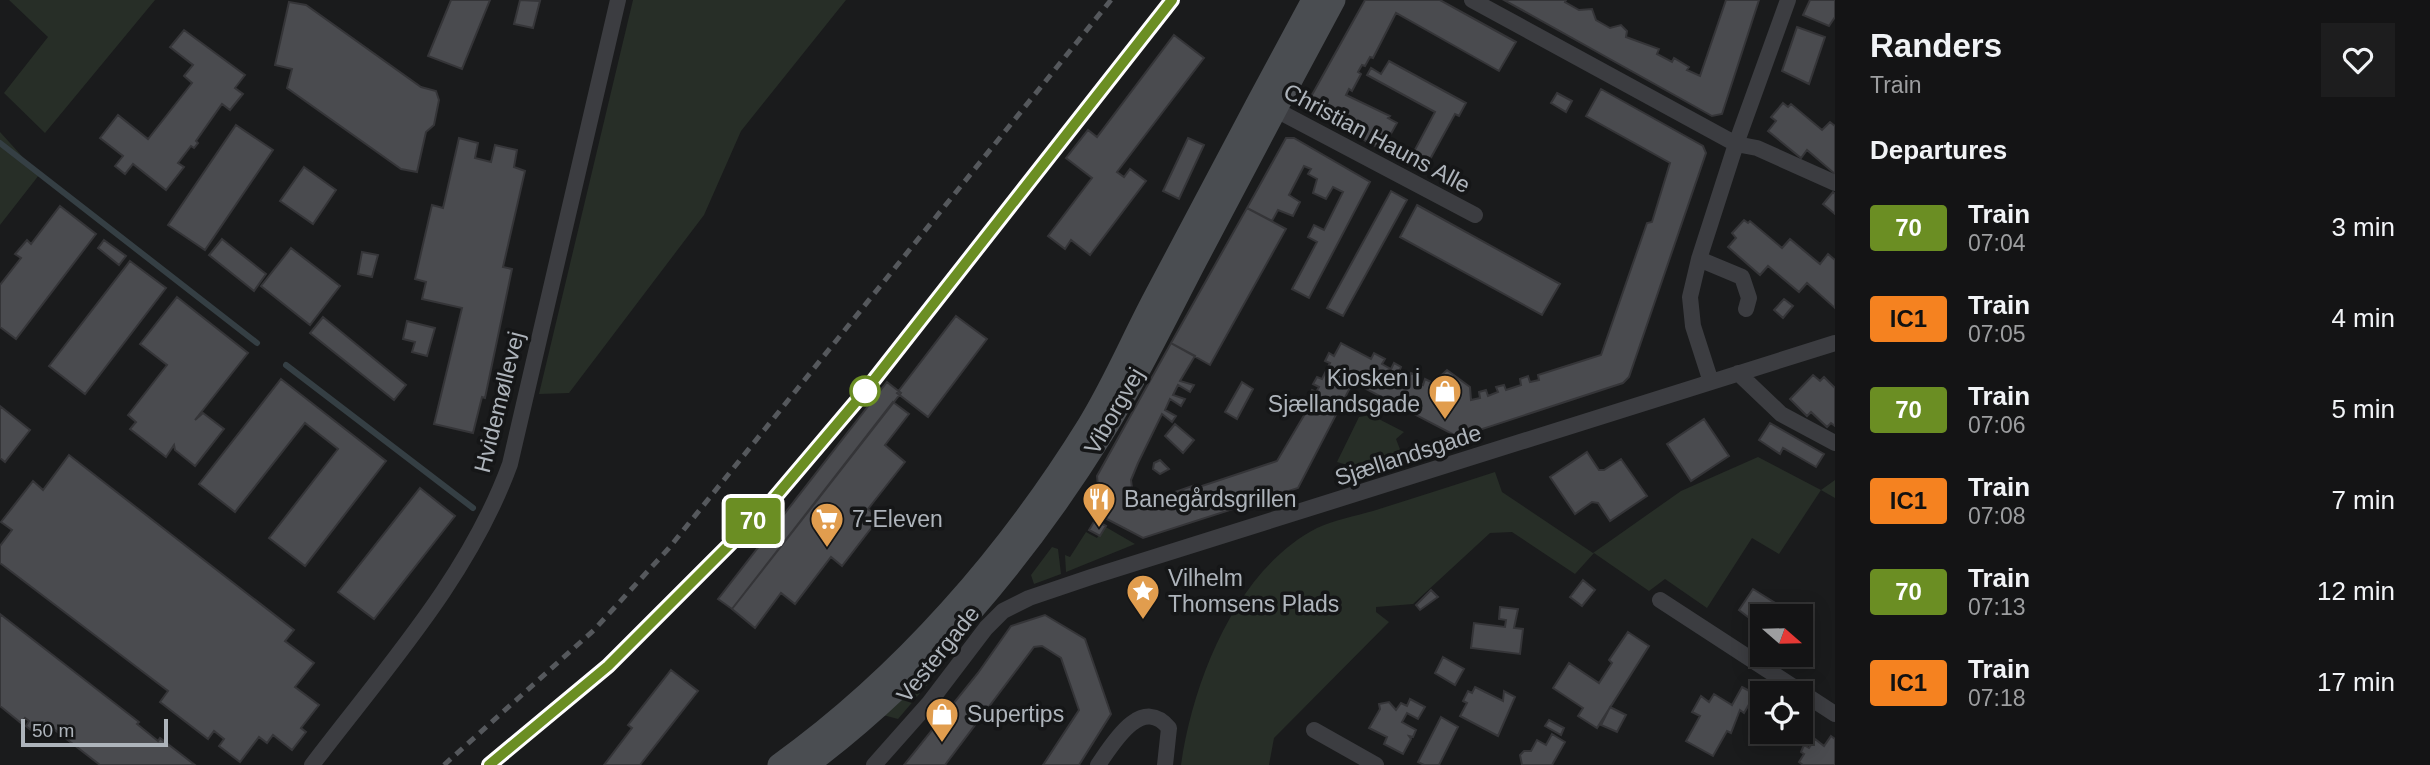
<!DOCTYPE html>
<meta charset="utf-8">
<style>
body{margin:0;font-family:Helvetica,sans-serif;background:#1d1d1e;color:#f1f3f6;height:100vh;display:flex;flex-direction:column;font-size:26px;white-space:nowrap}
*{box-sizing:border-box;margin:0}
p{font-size:23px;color:#9d9ea0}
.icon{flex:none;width:38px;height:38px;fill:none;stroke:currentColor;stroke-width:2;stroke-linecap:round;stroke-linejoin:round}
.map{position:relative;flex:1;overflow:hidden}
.side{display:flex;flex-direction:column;background:#141415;width:595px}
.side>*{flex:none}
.badge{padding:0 14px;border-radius:5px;font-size:24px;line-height:46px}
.needle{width:46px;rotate:110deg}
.controls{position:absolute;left:1750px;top:604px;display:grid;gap:14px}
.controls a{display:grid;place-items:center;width:63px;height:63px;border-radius:0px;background:#141415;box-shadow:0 4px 18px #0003,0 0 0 2px #333334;font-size:35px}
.scale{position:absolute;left:21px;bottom:18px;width:147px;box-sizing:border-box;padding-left:7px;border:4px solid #aeb4bb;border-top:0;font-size:19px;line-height:24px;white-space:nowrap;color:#aeb4bb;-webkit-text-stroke:5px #151617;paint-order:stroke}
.map>.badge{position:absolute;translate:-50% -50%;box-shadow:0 0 0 4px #fff}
h2{padding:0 35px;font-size:26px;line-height:63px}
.round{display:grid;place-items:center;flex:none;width:74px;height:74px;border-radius:0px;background:#1d1d1e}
.headline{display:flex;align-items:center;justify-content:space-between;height:119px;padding:0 35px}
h1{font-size:33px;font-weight:600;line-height:52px}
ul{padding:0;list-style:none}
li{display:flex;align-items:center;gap:21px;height:91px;padding:0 35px}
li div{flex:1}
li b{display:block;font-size:26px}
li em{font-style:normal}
li .badge{min-width:77px;font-weight:700;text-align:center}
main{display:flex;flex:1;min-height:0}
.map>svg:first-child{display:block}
.green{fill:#272e27}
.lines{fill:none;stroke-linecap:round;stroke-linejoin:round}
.stream{stroke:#353f44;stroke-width:6}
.building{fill:#4a4b4f;stroke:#353538;stroke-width:2}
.minor{stroke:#3c3d41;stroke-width:16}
.secondary{stroke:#4a4d51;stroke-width:23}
.rail{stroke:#55585c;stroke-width:5;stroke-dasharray:9 7;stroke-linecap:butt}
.line-casing{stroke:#fff;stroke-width:16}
.line{stroke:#6b8e23;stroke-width:10}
.stop-dot{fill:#fff;stroke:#6b8e23;stroke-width:3.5}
.labels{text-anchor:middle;stroke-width:7;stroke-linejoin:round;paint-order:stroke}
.street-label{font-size:23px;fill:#aeb4bb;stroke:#151617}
.poi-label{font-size:23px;fill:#aeb4bb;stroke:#151617;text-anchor:start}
</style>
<main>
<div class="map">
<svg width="1835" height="765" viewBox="0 0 1835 765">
<rect width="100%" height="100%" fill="#1a1b1c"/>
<path class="green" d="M9,0H155L45,133L4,93L48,37Z
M633,0H846L741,131L704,215L569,393L539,394Z
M0,132L39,175L0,225Z
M1371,415L1404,432L1396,439L1401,452L1351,466L1337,462L1359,417Z
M1758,457L1821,490L1835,480V498L1821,490L1779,554L1752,538L1707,608L1665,579L1649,591L1594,553L1575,574L1512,532L1490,533L1413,604L1376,607V612L1389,622L1274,738L1269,765H1181C1193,680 1237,569 1317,528C1334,520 1355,516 1373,511C1414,498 1455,485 1495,472L1502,492L1593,553L1681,491Z
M1104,526L1135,544L1066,572L1065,555L1070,557L1086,532L1097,538Z
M1052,547L1058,549L1061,574L1034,584L1031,575Z
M929,671L933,678L898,719L883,715Z"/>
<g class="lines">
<path class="stream" d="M0,143L257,343
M286,365L473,508"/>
</g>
<path class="building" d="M451,0H490L462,69L428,56Z
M520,0L540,1L533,28L514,24Z
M1365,0H1440L1516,42L1499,71L1396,13L1373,58L1370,57L1365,66L1362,65L1358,72L1361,74L1352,91L1349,89L1346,95L1390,116L1388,118L1397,123L1382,150L1310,110L1308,102Z
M1504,0H1566L1565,2L1579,10L1592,9L1596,20L1610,28L1621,25L1627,31L1626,37L1659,49L1657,54L1672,62L1674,58L1689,67L1687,70L1700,76L1726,0H1759L1722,114L1712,116Z
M1810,0H1835V17L1829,26L1803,15Z
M289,2L306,5L421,87L436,91L439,100L434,125L426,132L417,172L401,169L287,88L292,69L275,65Z
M1797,27L1825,37L1809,84L1782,71Z
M184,30L245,75L235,88L243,94L230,110L222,104L196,141L198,143L194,148L191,146L178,163L184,167L166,190L133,164L125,174L115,166L123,156L100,138L118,115L148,139L152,134L192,83L184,76L193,65L170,47Z
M1174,35L1204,58L1117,172L1124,177L1130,169L1146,181L1090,255L1071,240L1065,249L1048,236L1092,178L1066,158L1088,130L1097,137Z
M1389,61L1466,103L1459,116L1455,114L1423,172L1408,163L1435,112L1367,75L1371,68L1381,74Z
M1601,89L1703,146L1706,153L1629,377L1623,383L1458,437L1353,382L1298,488L1143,538L1101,516L1097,476L1171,343L1195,356L1180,381L1194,385L1190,392L1178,385L1173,395L1185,399L1181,406L1170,399L1165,410L1176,416L1172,422L1162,414L1138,463L1131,480L1133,496L1143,501L1174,496L1175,492L1195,485L1196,488L1277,461L1306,412L1301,410L1305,402L1310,404L1312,400L1308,397L1312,390L1316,392L1319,387L1313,384L1317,377L1322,379L1330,363L1325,361L1329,353L1334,356L1341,343L1371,359L1374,353L1385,359L1382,364L1391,369L1394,363L1401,367L1399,372L1409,377L1411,373L1420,377L1417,382L1423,385L1425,379L1433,383L1447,370L1470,387L1471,400L1480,398L1479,392L1486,390L1488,396L1498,392L1496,387L1504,385L1506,390L1521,385L1520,379L1528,376L1530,382L1539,380L1538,375L1601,355L1647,223L1652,222L1670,163L1586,116Z
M1557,93L1572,101L1566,112L1551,103Z
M1783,103L1788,107L1791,104L1822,130L1830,122L1835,126V174L1807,150L1801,158L1768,131L1776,121L1771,117Z
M236,125L273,150L205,250L168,225Z
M459,138L478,143L475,158L491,162L495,145L517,150L514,167L525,171L503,267L512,269L485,398L482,397L473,433L434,424L462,308L422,299L426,282L415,279L432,205L443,208Z
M1188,138L1204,145L1179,199L1163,191Z
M1286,138H1294L1370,182L1309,298L1292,289L1317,242L1308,237L1314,225L1324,230L1343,192L1333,187L1326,199L1313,193L1317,179L1308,174L1311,169L1304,166L1289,195L1300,202L1293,216L1278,210L1272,221L1247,208Z
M304,167L336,190L313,224L280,201Z
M1391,191L1407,200L1343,316L1327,308Z
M1833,192L1835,194V214L1823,204Z
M1417,205L1560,284L1542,315L1400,237Z
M60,206L96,234L16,339L0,327V285L21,258L15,254L27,240L31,244Z
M1247,208L1286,229L1210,365L1171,343Z
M1744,220L1748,223L1750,221L1782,248L1790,239L1820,264L1828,254L1835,260V308L1807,283L1799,292L1768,266L1760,275L1728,247L1736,238L1732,233Z
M222,239L266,274L254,291L209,255Z
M104,240L126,256L119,265L98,248Z
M291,248L340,286L310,325L261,286Z
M362,252L378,255L372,277L358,274Z
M130,261L166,288L85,394L49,366Z
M177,297L248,353L195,420L203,413L224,429L195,466L175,450L174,445L166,457L130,429L136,422L128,415L167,365L140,344Z
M1784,299L1793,306L1783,318L1774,310Z
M956,316L987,339L928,417L897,393Z
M323,317L406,385L394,400L310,333Z
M407,321L435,328L427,356L412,352L415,342L403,339Z
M1813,375L1820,381L1824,377L1835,388V426L1831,423L1827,427L1811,412L1807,416L1790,399Z
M281,379L386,461L305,566L269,538L338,449L305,423L235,512L199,484Z
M887,382L901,393L732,609L718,599Z
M1242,382L1253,389L1237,419L1225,412Z
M893,402L909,414L885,445L905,462L868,509L879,518L842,566L831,557L795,604L781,593L755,628L732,609Z
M0,406L30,430L5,462L0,458Z
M1704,419L1729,456L1691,481L1667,444Z
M1770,423L1824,454L1816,467L1783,448L1780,454L1759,440Z
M1175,424L1194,440L1183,453L1165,436Z
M1587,452L1599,470H1604L1621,459L1647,496L1610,521L1598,503L1592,502L1575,514L1550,477Z
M69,455L294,630L285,641L314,663L295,687L319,705L301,728L306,732L292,750L273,735L267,743L259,737L240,762L219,746L224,739L214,731L208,739L160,702L168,691L0,563V546L12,530L1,522L33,481L43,490Z
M1160,460L1169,469L1160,474L1153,469L1154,463Z
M420,488L455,516L374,619L338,592Z
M1095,520L1106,526L1100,536L1089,530Z
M1583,580L1595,590L1582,606L1570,597Z
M1753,589L1796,616H1762V628L1739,610Z
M1431,590L1438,597L1420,610L1416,605Z
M1500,607L1518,609L1514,628L1523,629L1520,654L1471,648L1474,623L1505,627L1506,620L1499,619Z
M0,614L139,722L137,724L158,741L160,738L195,765H100L47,724L38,736L26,726L29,721L25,718L21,723L0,706Z
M1045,615L1085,639L1111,714L1079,765H1043L1079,710L1061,658L1042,646L1034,647L945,765H904L978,673L1011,626Z
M1628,632L1649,646L1597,728L1578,716L1583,708L1553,688L1569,663L1599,683L1612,663L1609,660Z
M1443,657L1464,669L1455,685L1435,673Z
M671,670L698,691L640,765H604L632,728L628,725Z
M1475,687L1503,701L1504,691L1515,697L1498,736L1460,716L1467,703L1463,701L1468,691L1472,693Z
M1742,687L1755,694L1744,713L1740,710L1731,733L1727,731L1713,756L1686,741L1700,716L1692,712L1701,696L1709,702L1714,694L1732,705Z
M1410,699L1425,707L1418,719L1407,713L1402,722L1416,730L1413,737L1409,736L1411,739L1403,754L1384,744L1387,737L1369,728L1380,709L1379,704L1389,702L1396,710L1401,703L1407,706Z
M1610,707L1626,715L1617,732L1601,725Z
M1762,712V732H1772L1765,742L1750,731Z
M1441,717L1458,727L1439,765H1424L1418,762Z
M1549,720L1564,728L1561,735L1545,726Z
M1552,734L1565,742L1552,765H1522L1520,755L1524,751H1531L1537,740L1546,745Z
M1831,736L1835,739V765H1803L1799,762L1804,754L1801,752L1804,745L1809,748L1815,739L1824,746Z"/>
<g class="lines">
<path class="minor" d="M1472,0L1736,144L1757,148L1835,183
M1267,105L1475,215
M1699,259L1742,277L1749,298L1746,309
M1738,373L1781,414L1835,443
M1711,382L1693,326L1690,297L1699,259L1736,144L1788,0
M1660,600L1835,714
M1314,730L1376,765
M312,765C384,670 469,577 510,464L618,0
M874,765L929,703L986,628L1003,611L1029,598L1091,577L1835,343
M1098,765C1112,745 1141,694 1169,728L1165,765"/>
<path class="secondary" d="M779,765C903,676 1008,555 1088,426C1114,384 1133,338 1156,295C1208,196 1260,98 1313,0
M807,765C925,677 1024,559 1102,434C1136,379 1165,320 1195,262C1241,174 1287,87 1334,0"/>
<path class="rail" d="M444,765L594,630L669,548L1111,0
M489,765L608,666L765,509L866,390L1172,0"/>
</g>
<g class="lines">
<defs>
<path id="line" d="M489,765L608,666L765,509L866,390L1172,0"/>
</defs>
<use href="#line" class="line-casing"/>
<use href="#line" class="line"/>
</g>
<defs>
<symbol id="shop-pin" viewBox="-11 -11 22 30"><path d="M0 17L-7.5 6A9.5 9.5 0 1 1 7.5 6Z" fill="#e19d4e" stroke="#151617"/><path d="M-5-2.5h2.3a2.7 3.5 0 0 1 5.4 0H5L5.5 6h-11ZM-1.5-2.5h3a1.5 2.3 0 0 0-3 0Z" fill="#fff"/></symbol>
<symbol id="restaurant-pin" viewBox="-11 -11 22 30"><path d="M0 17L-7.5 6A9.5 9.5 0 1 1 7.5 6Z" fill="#e19d4e" stroke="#151617"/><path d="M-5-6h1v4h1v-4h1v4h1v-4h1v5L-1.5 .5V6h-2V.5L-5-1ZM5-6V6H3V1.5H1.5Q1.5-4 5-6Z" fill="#fff"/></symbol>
<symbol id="supermarket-pin" viewBox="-11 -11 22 30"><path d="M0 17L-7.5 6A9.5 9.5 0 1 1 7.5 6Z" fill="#e19d4e" stroke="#151617"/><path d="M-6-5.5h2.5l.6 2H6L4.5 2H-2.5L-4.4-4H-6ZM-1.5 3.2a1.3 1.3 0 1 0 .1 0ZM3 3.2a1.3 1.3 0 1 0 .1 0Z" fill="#fff"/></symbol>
<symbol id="sight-pin" viewBox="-11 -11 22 30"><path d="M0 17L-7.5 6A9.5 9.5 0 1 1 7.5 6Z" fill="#e19d4e" stroke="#151617"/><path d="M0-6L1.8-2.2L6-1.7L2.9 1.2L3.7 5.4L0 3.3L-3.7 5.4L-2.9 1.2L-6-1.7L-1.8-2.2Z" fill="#fff"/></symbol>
</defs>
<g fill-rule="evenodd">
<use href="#shop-pin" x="1426" y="372" width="38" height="52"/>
<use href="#restaurant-pin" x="1080" y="480" width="38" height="52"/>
<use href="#supermarket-pin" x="808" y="500" width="38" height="52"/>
<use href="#sight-pin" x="1124" y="572" width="38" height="52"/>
<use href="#shop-pin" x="923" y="695" width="38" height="52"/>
</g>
<circle class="stop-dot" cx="865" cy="391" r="14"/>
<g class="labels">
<g class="street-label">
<text transform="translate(1377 138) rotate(28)" y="8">Christian Hauns Alle</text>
<text transform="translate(499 402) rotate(-76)" y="8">Hvidemøllevej</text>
<text transform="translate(1114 411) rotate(-60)" y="8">Viborgvej</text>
<text transform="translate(1408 455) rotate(-18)" y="8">Sjællandsgade</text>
<text transform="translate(938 654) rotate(-51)" y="8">Vestergade</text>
</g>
<g class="poi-label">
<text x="1420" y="386" text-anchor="end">Kiosken i<tspan x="1420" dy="26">Sjællandsgade</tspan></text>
<text x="1124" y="507">Banegårdsgrillen</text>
<text x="852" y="527">7-Eleven</text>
<text x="1168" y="586">Vilhelm<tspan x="1168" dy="26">Thomsens Plads</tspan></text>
<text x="967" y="722">Supertips</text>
</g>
</g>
</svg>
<div class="controls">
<a><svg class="needle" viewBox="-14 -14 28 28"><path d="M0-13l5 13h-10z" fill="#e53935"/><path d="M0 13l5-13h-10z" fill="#9d9ea0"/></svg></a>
<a><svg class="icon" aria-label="locate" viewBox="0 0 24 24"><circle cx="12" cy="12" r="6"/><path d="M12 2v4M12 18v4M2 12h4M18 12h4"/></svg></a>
</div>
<div class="scale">50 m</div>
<b class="badge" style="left:753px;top:521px;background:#6b8e23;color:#fff">70</b>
</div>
<section class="side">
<div class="headline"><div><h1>Randers</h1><p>Train</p></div><a class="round"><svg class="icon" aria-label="heart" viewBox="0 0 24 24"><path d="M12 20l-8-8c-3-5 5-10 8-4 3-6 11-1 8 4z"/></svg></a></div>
<h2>Departures</h2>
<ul>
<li><span class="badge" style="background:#6b8e23;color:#fff">70</span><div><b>Train</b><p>07:04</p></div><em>3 min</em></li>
<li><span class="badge" style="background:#f58220;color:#111">IC1</span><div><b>Train</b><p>07:05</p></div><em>4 min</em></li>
<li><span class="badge" style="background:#6b8e23;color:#fff">70</span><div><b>Train</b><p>07:06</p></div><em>5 min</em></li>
<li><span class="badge" style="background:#f58220;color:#111">IC1</span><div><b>Train</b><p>07:08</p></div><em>7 min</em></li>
<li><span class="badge" style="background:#6b8e23;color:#fff">70</span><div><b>Train</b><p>07:13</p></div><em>12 min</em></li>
<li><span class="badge" style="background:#f58220;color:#111">IC1</span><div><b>Train</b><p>07:18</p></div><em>17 min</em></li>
</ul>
</section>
</main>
